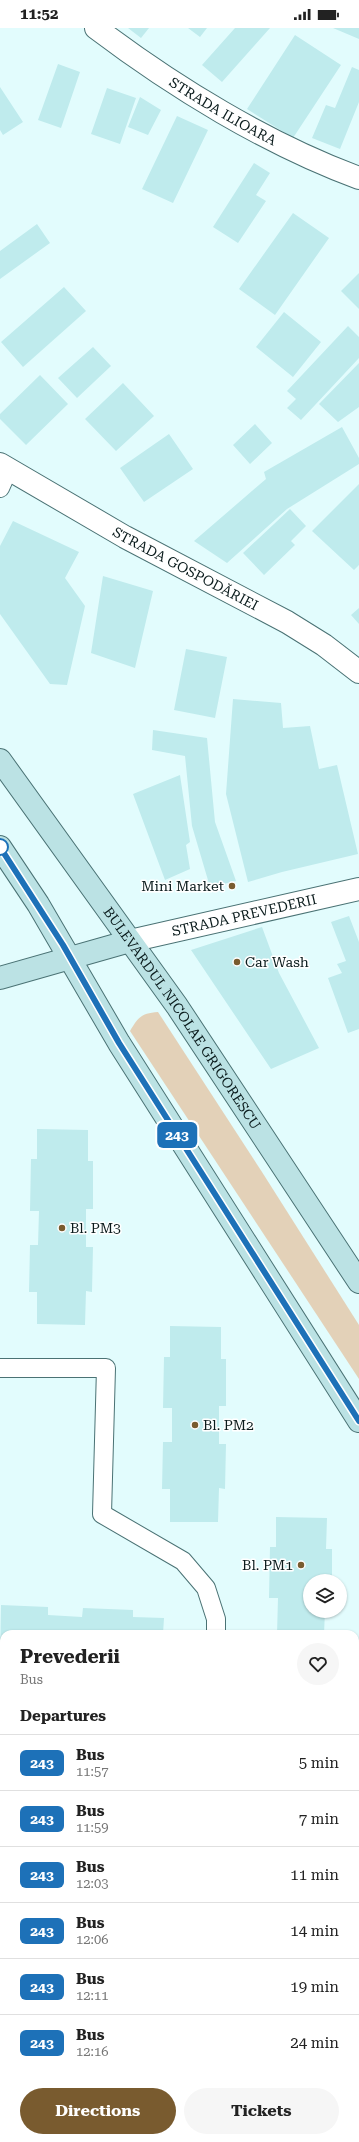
<!DOCTYPE html>
<meta charset="utf-8">
<style>
body{margin:0;font-family:"Roboto Serif",serif;background:#f6f6f6;color:#222;height:100vh;display:flex;flex-direction:column;font-size:15px;white-space:nowrap}
*{box-sizing:border-box;margin:0}
p{font-size:13px;color:#767676}
.icon{flex:none;width:22px;height:22px;fill:none;stroke:currentColor;stroke-width:2;stroke-linecap:round;stroke-linejoin:round}
.map{position:relative;flex:1;overflow:hidden}
.side{position:absolute;left:0px;top:1602px;width:359px;height:512px;display:flex;flex-direction:column;background:#fff;border-radius:12px 12px 0 0;box-shadow:0 1px 3px #0004}
.side>*{flex:none}
.badge{padding:0 8px;border-radius:6px;font-size:14px;line-height:26px}
.fabs{position:absolute;left:303px;top:1546px;display:grid;gap:8px}
.fabs a{display:grid;place-items:center;width:44px;height:44px;border-radius:50%;background:#fff;box-shadow:0 1px 3px #0004;font-size:20px}
.map>.badge{position:absolute;translate:-50% -50%;box-shadow:0 0 0 2px #fff}
h2{padding:0 20px;font-size:15px;line-height:36px}
.round{display:grid;place-items:center;flex:none;width:42px;height:42px;border-radius:21px;background:#f6f6f6}
.head{display:flex;align-items:center;justify-content:space-between;height:68px;padding:0 20px}
h1{font-size:19px;font-weight:700;line-height:30px}
.cta{display:flex;gap:8px;margin-top:auto;padding:8px 20px}
.cta a{flex:1;height:46px;border-radius:24px;background:#795b2f;color:#fff;font-size:16px;font-weight:700;line-height:46px;text-align:center}
.cta a+a{background:#f6f6f6;color:#222}
ul{padding:0;list-style:none}
li{display:flex;align-items:center;gap:12px;height:56px;padding:0 20px;border-top:1px solid #e0e0e0}
li div{flex:1}
li b{display:block;font-size:15px}
li em{font-style:normal}
li .badge{min-width:44px;font-weight:700;text-align:center}
.status{display:flex;justify-content:space-between;align-items:center;height:28px;padding:0 20px;background:#fff;direction:ltr}
.status svg{height:11px;fill:currentColor}
.map>svg:first-child{display:block}
.green{fill:#e3d1b8}
.building{fill:#bfebed}
.lines{fill:none;stroke-linecap:round;stroke-linejoin:round}
.lane-casing{stroke:#4a7274;stroke-width:20}
.street-casing{stroke:#4a7274;stroke-width:24}
.secondary-casing{stroke:#4a7274;stroke-width:24}
.lane{stroke:#fff;stroke-width:18}
.street{stroke:#fff;stroke-width:22}
.secondary{stroke:#bbe2e4;stroke-width:22}
.line-casing{stroke:#fff;stroke-width:9}
.line{stroke:#1d71b8;stroke-width:6}
.stop-dot{fill:#fff;stroke:#1d71b8;stroke-width:2}
.poi-dot{fill:#795b2f;stroke:#fff;stroke-width:1.5}
.labels{text-anchor:middle;stroke-width:3;stroke-linejoin:round;paint-order:stroke}
.street-label{font-size:14px;fill:#0a1b1c;stroke:#fff}
.poi-label{font-size:14px;fill:#0a1b1c;stroke:#fff;text-anchor:start}
</style>
<div class="status"><b>11:52</b><svg viewBox="0 0 49 12"><path d="M0 12V9h3v3zM5 12V6h3v6zM10 12V3h3v9zM15 12V0h3v12zM26 1h20v11H26zM47 4h2v5h-2z"/></svg></div>
<div class="map">
<svg width="359" height="2114" viewBox="0 0 359 2114">
<rect width="100%" height="100%" fill="#e2fcfd"/>
<path class="green" d="M158,984L262,1144L359,1297V1351L130,1003C138,989 142,985 158,984Z"/>
<path class="building" d="M128,0H149L141,10Z
M188,0H207L200,9Z
M235,0H270L222,54L202,37Z
M333,0H359V11Z
M295,7L341,37L293,110L247,81Z
M58,36L80,44L61,100L38,92Z
M352,39L359,42V74L340,121L312,110L326,77L335,80Z
M0,59L23,94L3,107L0,102Z
M107,60L136,70L120,116L91,106Z
M140,69L161,82L148,107L128,99Z
M177,88L208,102L173,175L142,161Z
M254,135L270,145L256,167L266,173L238,215L213,199Z
M293,185L329,210L275,287L239,261Z
M37,196L50,215L0,251V223Z
M359,245V281L341,263Z
M64,259L86,283L23,339L1,314Z
M284,284L321,314L293,349L256,319Z
M348,298L359,309V330L301,392L287,380L296,371L287,363Z
M93,319L111,338L77,370L58,350Z
M359,335V379L338,394L319,376Z
M40,347L68,376L26,417L0,391V386Z
M123,355L154,388L116,423L85,391Z
M255,396L272,415L250,436L233,417Z
M342,399L359,430V436L287,481L227,535L194,513L266,451L264,444Z
M169,406L193,441L144,474L120,440Z
M359,456V537L354,542L312,503Z
M290,481L306,498L291,513L295,517L264,547L243,525Z
M13,493L79,524L65,550L85,578L67,657L50,656L0,586V518Z
M103,548L153,563L135,640L91,625Z
M359,580V596L351,587Z
M186,621L227,629L215,690L174,682Z
M233,671L281,675L283,700L310,698L319,741L337,737L358,826L282,844L248,854L226,766Z
M153,702L207,710L215,794L236,853L210,859L192,798L185,728L152,722Z
M180,747L190,814L186,817L190,841L165,852L133,766Z
M349,888L359,914V1001L348,1005L328,950L342,945L337,936L346,933L331,894Z
M262,899L279,945L319,1020L271,1041L191,922Z
M37,1101L88,1102V1133H93V1181H86V1219H93L92,1264L86,1263L85,1297L37,1296V1264H29L30,1217H38L39,1183H30L31,1131H37Z
M170,1298L221,1299V1331H226V1378H219V1416H226L225,1461L219,1460L218,1494H170V1461H162L163,1414H172V1380H163L164,1329H170Z
M276,1489L327,1490L326,1521H332V1553H310V1583H325L324,1606H277L278,1570H269L270,1519H276Z
M1,1577L48,1579V1587L82,1589L83,1580L133,1582V1589L164,1590L163,1606H4V1640H0Z
M0,1798H4V1858H0Z
M0,1987H4V2055H0Z
M358,2036H359V2114H357Z"/>
<g class="lines">
<defs>
<path id="lane" d="M0,460L8,442
M0,1340H106L102,1486L183,1533L206,1560L216,1591V1606
M0,2086L4,2087
M25,2114V2110
M268,2114V2110
M316,2114V2110"/>
<g id="street">
<path id="s1" d="M96,0C174,59 267,116 359,150"/>
<path id="s2" d="M0,436L125,509L287,594L324,617L359,644"/>
<path id="s3" d="M130,913L359,861"/>
<path d="M0,1689L4,1690"/>
<path d="M355,1736H359"/>
</g>
<g id="secondary">
<path id="s4" d="M0,732L177,978L359,1254"/>
<path d="M0,819L38,876L119,1015L359,1393"/>
<path d="M0,950L130,913"/>
</g>
</defs>
<use href="#lane" class="lane-casing"/>
<use href="#street" class="street-casing"/>
<use href="#secondary" class="secondary-casing"/>
<use href="#lane" class="lane"/>
<use href="#street" class="street"/>
<use href="#secondary" class="secondary"/>
</g>
<g class="lines">
<defs>
<path id="line" d="M0,819L63,917L119,1015L359,1393"/>
</defs>
<use href="#line" class="line-casing"/>
<use href="#line" class="line"/>
</g>
<circle class="stop-dot" cx="0" cy="819" r="8"/>
<g class="poi-dot">
<circle cx="232" cy="858" r="4"/>
<circle cx="237" cy="934" r="4"/>
<circle cx="62" cy="1200" r="4"/>
<circle cx="195" cy="1397" r="4"/>
<circle cx="301" cy="1537" r="4"/>
</g>
<g class="labels">
<g class="street-label">
<text dy="5" stroke="none"><textPath href="#s1" startOffset="152">STRADA ILIOARA</textPath></text>
<text dy="5" stroke="none"><textPath href="#s2" startOffset="213">STRADA GOSPODĂRIEI</textPath></text>
<text dy="5" stroke="none"><textPath href="#s3" startOffset="117">STRADA PREVEDERII</textPath></text>
<text dy="5" stroke="none"><textPath href="#s4" startOffset="316">BULEVARDUL NICOLAE GRIGORESCU</textPath></text>
</g>
<g class="poi-label">
<text x="224" y="863" text-anchor="end">Mini Market</text>
<text x="245" y="939">Car Wash</text>
<text x="70" y="1205">Bl. PM3</text>
<text x="203" y="1402">Bl. PM2</text>
<text x="293" y="1542" text-anchor="end">Bl. PM1</text>
</g>
</g>
</svg>
<div class="fabs">
<a><svg class="icon" aria-label="layers" viewBox="0 0 24 24"><path d="M12 4l9 5-9 5-9-5zM3 14l9 5 9-5"/></svg></a>
</div>
<b class="badge" style="left:177px;top:1107px;background:#1d71b8;color:#fff">243</b>
<section class="side">
<div class="head"><div><h1>Prevederii</h1><p>Bus</p></div><a class="round"><svg class="icon" aria-label="heart" viewBox="0 0 24 24"><path d="M12 20l-8-8c-3-5 5-10 8-4 3-6 11-1 8 4z"/></svg></a></div>
<h2>Departures</h2>
<ul>
<li><span class="badge" style="background:#1d71b8;color:#fff">243</span><div><b>Bus</b><p>11:57</p></div><em>5 min</em></li>
<li><span class="badge" style="background:#1d71b8;color:#fff">243</span><div><b>Bus</b><p>11:59</p></div><em>7 min</em></li>
<li><span class="badge" style="background:#1d71b8;color:#fff">243</span><div><b>Bus</b><p>12:03</p></div><em>11 min</em></li>
<li><span class="badge" style="background:#1d71b8;color:#fff">243</span><div><b>Bus</b><p>12:06</p></div><em>14 min</em></li>
<li><span class="badge" style="background:#1d71b8;color:#fff">243</span><div><b>Bus</b><p>12:11</p></div><em>19 min</em></li>
<li><span class="badge" style="background:#1d71b8;color:#fff">243</span><div><b>Bus</b><p>12:16</p></div><em>24 min</em></li>
</ul>
<div class="cta"><a>Directions</a><a>Tickets</a></div>
</section>
</div>
